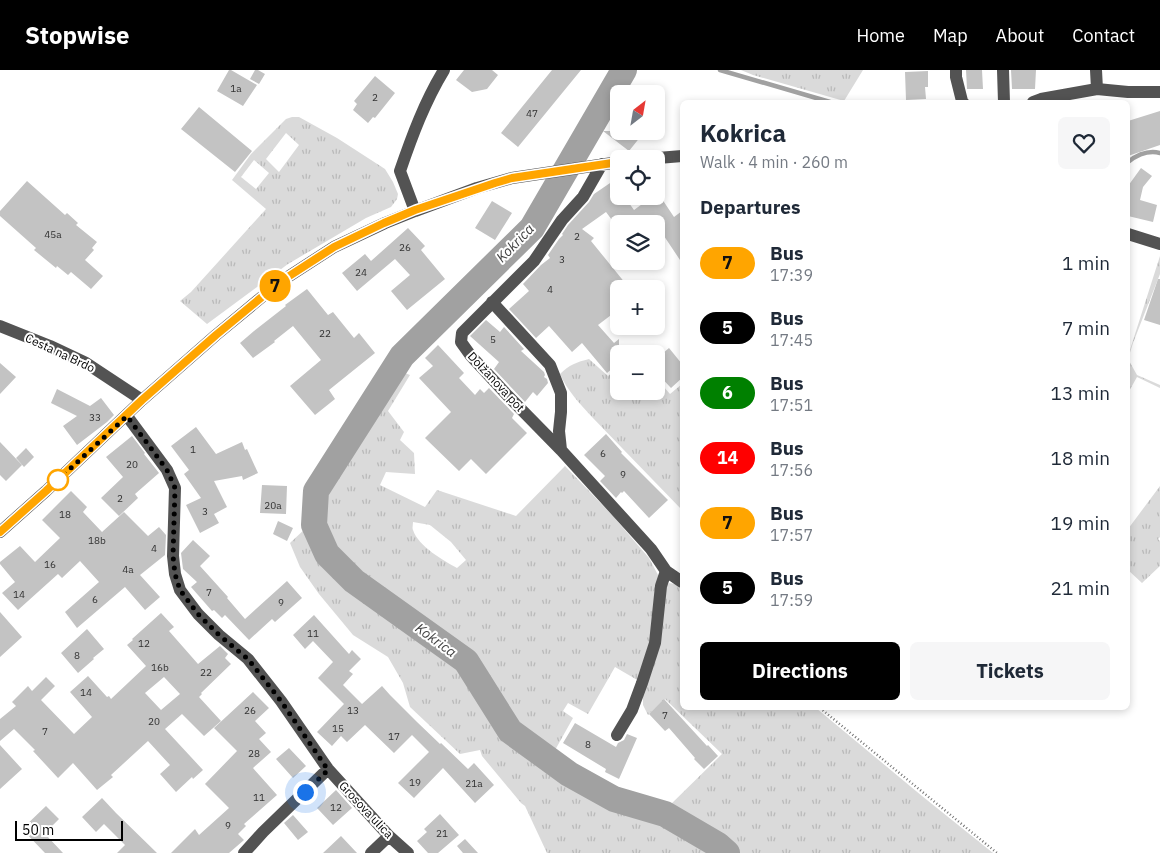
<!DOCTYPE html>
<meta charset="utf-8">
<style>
body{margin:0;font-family:"IBM Plex Sans",sans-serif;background:#f6f6f7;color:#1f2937;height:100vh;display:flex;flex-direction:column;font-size:19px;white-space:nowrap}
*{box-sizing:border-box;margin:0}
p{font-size:16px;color:#747a83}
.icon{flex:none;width:28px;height:28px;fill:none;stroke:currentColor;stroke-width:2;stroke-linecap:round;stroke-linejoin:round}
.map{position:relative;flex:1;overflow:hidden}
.details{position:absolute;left:680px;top:30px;width:450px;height:610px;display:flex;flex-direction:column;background:#fff;border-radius:8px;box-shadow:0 2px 8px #0003}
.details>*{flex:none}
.badge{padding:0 10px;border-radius:16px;font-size:18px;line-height:32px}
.needle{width:32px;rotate:31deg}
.buttons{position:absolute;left:610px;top:15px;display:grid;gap:10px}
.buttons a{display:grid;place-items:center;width:55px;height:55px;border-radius:8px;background:#fff;box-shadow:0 2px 8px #0003;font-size:25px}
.scale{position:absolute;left:15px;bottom:12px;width:108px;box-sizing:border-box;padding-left:5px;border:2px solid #000;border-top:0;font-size:14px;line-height:18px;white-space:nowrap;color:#000;-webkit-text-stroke:4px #fff;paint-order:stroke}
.you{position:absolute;width:25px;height:25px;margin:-12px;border:4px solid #fff;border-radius:50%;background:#1a73e8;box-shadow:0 0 0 8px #1a73e833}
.map>.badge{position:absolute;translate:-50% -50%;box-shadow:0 0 0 2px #fff}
h2{padding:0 20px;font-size:19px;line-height:45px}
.round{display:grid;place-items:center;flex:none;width:52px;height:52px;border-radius:8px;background:#f6f6f7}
.overview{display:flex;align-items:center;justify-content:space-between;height:85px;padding:0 20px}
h1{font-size:24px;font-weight:700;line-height:38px}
.primary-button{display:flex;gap:10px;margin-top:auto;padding:10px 20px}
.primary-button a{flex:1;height:58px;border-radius:8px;background:#000;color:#fff;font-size:20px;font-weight:700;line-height:58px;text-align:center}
.primary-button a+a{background:#f6f6f7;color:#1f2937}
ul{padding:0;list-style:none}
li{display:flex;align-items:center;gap:15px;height:65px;padding:0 20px}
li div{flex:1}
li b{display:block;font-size:19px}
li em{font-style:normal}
li .badge{min-width:55px;font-weight:700;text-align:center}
header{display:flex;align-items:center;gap:30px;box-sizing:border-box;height:70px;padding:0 25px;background:#000;color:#fff}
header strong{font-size:24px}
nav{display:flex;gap:28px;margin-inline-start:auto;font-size:18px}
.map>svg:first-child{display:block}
.grass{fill:url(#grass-tufts);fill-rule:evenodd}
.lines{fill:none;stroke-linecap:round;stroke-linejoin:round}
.stream{stroke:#a1a1a1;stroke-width:4.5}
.river{stroke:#a1a1a1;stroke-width:26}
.building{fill:#c3c3c3;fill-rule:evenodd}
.path{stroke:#757575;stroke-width:2.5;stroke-dasharray:1 2.5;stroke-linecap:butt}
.minor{stroke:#535353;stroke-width:12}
.line-casing{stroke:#fff;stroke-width:11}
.line{stroke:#ffa500;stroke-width:8}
.walk{stroke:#000;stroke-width:5;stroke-dasharray:0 9}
.stop-dot{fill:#fff;stroke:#ffa500;stroke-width:2.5}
.labels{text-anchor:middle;stroke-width:4;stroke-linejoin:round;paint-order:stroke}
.number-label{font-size:10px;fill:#313131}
.street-label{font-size:12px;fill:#000;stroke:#fff}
.water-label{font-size:14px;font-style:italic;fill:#424242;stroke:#fff}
</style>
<header>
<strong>Stopwise</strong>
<nav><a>Home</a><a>Map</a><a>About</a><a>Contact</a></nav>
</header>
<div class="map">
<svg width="1160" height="783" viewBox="0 0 1160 783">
<defs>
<pattern id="grass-tufts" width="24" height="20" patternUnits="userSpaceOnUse" patternTransform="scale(1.25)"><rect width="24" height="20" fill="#dadada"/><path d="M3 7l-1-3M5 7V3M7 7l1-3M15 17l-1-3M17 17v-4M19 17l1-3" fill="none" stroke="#b9b9b9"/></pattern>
</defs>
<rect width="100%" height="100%" fill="#fff"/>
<path class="grass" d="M741,0H863L844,31L753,5Z
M292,47H299L337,68L385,99L393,112L398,124L397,129L391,137L366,148L288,194L207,254L180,231L191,222L266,139L232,110L251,84L286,49ZM286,63L299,75L279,102L266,89ZM254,90L269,103L256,119L241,107Z
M1160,186V204L1133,273L1128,289L1137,305L1160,315V318L1137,307L1128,323V286Z
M589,289L608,306L619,296V321H656V308L670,324L682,314V440L592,347C580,334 567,320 560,304C569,295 577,292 589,289Z
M405,303L410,305L388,341L404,362L400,370L414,383L415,404L386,402L380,415L425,437L437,420L516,446L565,396L613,446L636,473L649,488L658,505L654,564L639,611L615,597L588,644L568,633L563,641L573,648L554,682L508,647L481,604L470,591L455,577L421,552L371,518L357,505L332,480L323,464L322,441L325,424L333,404L346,387L369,349L388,323ZM413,452L430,455L451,472L466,490L457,498C444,491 418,476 413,460C412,458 413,455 413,452Z
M1160,416V467L1158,469L1160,471V496L1142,513L1128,500V459Z
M307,457L314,472L334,499L353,516L380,534L416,562L463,596L475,609L487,636L503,663L530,686L598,729L618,736L673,754L713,783H547L525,736L521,733L482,686L480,680L460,684L410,637L403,613L388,587L353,565L319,524L300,497L290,473Z
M669,513L676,514L682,520V638H816L922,726L993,783H737C732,778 728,773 723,769C707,757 686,745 667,738L722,684L665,629L648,645L643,635V623L665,518Z"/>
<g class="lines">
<path class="stream" d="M720,0L830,32
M1128,92C1137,85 1148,80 1160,83"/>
<path class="river" d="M624,0L532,158L402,286L316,421L314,455L327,484L354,511L466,591L510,661L569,704L614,729L665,744L718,775L727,783"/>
</g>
<path class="building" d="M229,0H231L257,15L243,36L217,21Z
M255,0H258L265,4L259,14L250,9Z
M464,0H492L498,5L487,19L472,22L456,10Z
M552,0H581L518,77L501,63Z
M966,0H982L983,19H967Z
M1011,0H1036L1035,19H1012Z
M928,1V17H925L926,29L906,30L905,2Z
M375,6L395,23L375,48L373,47L368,53L353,40L357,34L354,31Z
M199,37L252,81L235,102L181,59Z
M1160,41V75L1128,86V51Z
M603,61H645L629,81Z
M1141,98L1152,106L1143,117L1140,130L1157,135L1153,152L1128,146V116Z
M27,111L65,145L67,143L78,153L76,155L97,172L92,178L94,180L85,190L103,206L91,219L71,202L68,205L57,196L56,198L34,180L36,178L0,146V141Z
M613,111L619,119V126H624L634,140L653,126H656V124L658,123L674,147L682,141V193L656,154H615L606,142L582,159L594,168L591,171L630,219H619V239L598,255L614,273L619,269V293L607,303L582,273L572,282L549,256L536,268L509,239L529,221L523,214L541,195L550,188L548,185L559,169L563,165L562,164L568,155L589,132L594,124Z
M492,131L512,143L495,170L475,158Z
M408,158L425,176L421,180L445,209L407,240L391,221L410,205L395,189L357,221L342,203L365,184L371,191Z
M1158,209H1160V255L1144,250Z
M307,219L328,245L333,242L354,268L359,263L375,283L329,320L335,329L315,345L290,316L321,290L293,256L274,271L275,272L253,288L240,273L254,261L286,236L285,235Z
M486,250L500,262L504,257L524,279L521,281L544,302L545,305L544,307L547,309L548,313L537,326L533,322L525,332L494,299L499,292L470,266Z
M438,275L464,303L459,308L475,325L480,319L484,323L489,318L514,344L512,348L527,363L486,404L471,389L459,401L425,368L451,342L419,308L433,296L425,288Z
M669,278L682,294V308L671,318L656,302V289Z
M0,293L16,307L0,324Z
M57,319L90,336L101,328L114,345L107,352L77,375L63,356L77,346L51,333Z
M196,357L216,384L242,372L245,380L247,379L258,403L243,410L242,406L214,411L227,437L214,444L219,453L200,463L186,435L201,428L184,404L189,400L171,376Z
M606,364L622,382L621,383L668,430L649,448L624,421L622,423L621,422L616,428L600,411L605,406L584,385Z
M132,366L145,383L144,384L159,403L135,424L138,428L119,446L101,428L123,407L106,387Z
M0,372L22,395L6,411L0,405Z
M26,378L34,387L24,397L16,388Z
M262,415L287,416L286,444L260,443Z
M71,421L87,437L83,442L102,462L124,442L148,466L159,457L166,465L165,485L140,505L160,527L145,540L125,517L77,558L65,542L99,512L80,491L62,508L58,504L18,540L2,523L15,512L0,494V492L20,476L35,492L60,468L42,450Z
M278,451L293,458L287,471L273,464Z
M193,470L210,486L200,496L228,527L227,528L245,549L287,511L302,528L275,552L272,549L249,570L225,545L222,548L214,540L212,541L191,517L197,512L183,499L181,483Z
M0,542L22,567L0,587Z
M161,543L174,557L169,561L198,594L220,576L228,584L225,588L231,594L201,623L202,624L199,627L221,651L204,666L182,644L165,659L203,700L193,709L192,707L176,722L160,704L170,695L148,671L111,705L113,707L97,720L73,693L58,708L33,681L35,680L14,659L0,671V649L16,636L12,632L28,616L32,621L46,607L55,616L41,630L74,664L92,647L70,622L88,606L107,627L109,626L111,629L146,596L127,575L133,570L132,569ZM164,607L180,624L161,640L145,623Z
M314,545L349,584L352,580L361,589L349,601L353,604L343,615L362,634L382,616L390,625L417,652L440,674L441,673L468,699L474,693L494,715L475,733L443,698L414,728L398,713L429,682L412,665L394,683L365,655L347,672L341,666L332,676L317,662L344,634L318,608L333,592L313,571L305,579L293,565Z
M87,559L104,579L93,588L94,589L78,603L61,583Z
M253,622L269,638L255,651L266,663L259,669L271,682L253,698L277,725L244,754L246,756L238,764L244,770L229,783H171L195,759L199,765L229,738L205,714L237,681L214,658Z
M664,629L707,676L708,675L718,686L704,699L694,689L695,688L669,658L665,661L649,644Z
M575,653L616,677L618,673L624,670L627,664L637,668L619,709L605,702L606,699L563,673Z
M0,675L22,699L0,719Z
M289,678L306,696L293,708L276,689Z
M336,720L352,738L333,755L317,738Z
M102,728L116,743L157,783H117L125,775L104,754L96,762L82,747Z
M46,736L59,749L52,756L53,758L46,765L63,783H45L22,759Z
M440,744L459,765L438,783H428L417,771L427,762L424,759Z
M293,745L308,762L298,770L284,753Z
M341,766L357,783H323Z
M465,769L478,783H463L457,776Z"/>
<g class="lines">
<path class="path" d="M820,638L997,783"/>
<path class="minor" d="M956,0V7L962,31L963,32
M1003,0L1004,32
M1096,0L1097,19
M1033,32L1041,29L1097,19L1128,22H1160
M646,89L682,86
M602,94L583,127L562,150L534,191L462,263L461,272L471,286L508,326L561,380L651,479L666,501L682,512
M415,141L400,101C412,66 425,31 444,0
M1128,164L1160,174
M492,232L550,295L561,323V342L559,361L561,380
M0,256L50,276L86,293L142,330
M127,346L167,400L175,418L173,486L175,504L180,520L198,544L219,565L248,589L281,631L328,699L389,766L408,783
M0,462L46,421L142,330L216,265L280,212L334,177L385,153L415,141L477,118L512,108L619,92
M617,665L632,640L642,613L655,573L661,516L666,501
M244,783L263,762L328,699
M371,783L389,766"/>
</g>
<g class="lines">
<defs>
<path id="line" d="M0,462L46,421L142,330L216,265L280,212L334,177L384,153L415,140L495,113L512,108L619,92"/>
</defs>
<use href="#line" class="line-casing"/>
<use href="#line" class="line"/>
<path class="walk" d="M58,410L127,346L167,400L175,418L173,486L175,504L180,520L198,544L219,565L248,589L281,631L328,700L305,722"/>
</g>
<circle class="stop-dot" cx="58" cy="410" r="10"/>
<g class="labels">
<g class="number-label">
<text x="236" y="22">1a</text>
<text x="375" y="31">2</text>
<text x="532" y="47">47</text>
<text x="53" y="168">45a</text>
<text x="577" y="170">2</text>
<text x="405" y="181">26</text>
<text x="562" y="193">3</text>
<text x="361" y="206">24</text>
<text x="550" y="223">4</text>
<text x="325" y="267">22</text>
<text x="493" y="273">5</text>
<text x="95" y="351">33</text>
<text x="193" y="383">1</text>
<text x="603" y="387">6</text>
<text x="132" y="398">20</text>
<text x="623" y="408">9</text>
<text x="120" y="432">2</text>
<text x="273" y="439">20a</text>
<text x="205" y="445">3</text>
<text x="65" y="448">18</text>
<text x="97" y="474">18b</text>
<text x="154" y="482">4</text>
<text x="50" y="498">16</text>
<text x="128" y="503">4a</text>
<text x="209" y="526">7</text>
<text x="19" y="528">14</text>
<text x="95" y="533">6</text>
<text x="281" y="536">9</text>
<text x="313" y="567">11</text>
<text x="144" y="577">12</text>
<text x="77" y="589">8</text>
<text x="160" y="601">16b</text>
<text x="206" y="606">22</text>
<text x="86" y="626">14</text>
<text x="250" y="644">26</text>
<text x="353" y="644">13</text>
<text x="665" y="649">7</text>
<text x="154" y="655">20</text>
<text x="338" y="662">15</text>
<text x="45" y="665">7</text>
<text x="394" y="670">17</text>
<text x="588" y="678">8</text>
<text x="254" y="687">28</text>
<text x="415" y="716">19</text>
<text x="474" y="717">21a</text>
<text x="259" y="731">11</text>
<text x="336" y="741">12</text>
<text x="228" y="759">9</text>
<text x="442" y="767">21</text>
</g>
<g class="street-label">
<text transform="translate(60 283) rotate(25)" y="4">Cesta na Brdo</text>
<text transform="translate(496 312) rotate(47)" y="4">Dolžanova pot</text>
<text transform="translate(366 740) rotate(47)" y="4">Grosova ulica</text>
</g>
<g class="water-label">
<text transform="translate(515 173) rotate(-46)" y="5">Kokrica</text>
<text transform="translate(436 570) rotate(36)" y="5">Kokrica</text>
</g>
</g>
</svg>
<div class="buttons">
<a><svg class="needle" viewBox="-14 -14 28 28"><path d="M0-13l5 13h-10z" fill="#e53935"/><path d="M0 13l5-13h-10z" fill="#747a83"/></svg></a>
<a><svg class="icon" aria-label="locate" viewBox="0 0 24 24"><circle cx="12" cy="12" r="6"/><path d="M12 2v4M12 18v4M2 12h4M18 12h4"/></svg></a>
<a><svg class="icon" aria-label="layers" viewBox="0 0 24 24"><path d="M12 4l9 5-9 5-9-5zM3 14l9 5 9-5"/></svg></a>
<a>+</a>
<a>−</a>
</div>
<div class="scale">50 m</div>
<div class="you" style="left:305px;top:722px"></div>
<b class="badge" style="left:275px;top:216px;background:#ffa500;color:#111">7</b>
<section class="details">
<div class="overview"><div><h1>Kokrica</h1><p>Walk · 4 min · 260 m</p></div><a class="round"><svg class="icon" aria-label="heart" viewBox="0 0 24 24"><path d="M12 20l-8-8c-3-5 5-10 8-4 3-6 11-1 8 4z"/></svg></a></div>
<h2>Departures</h2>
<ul>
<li><span class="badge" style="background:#ffa500;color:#111">7</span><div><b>Bus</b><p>17:39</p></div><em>1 min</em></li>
<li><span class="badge" style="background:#000;color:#fff">5</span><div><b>Bus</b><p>17:45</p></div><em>7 min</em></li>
<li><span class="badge" style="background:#008000;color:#fff">6</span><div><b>Bus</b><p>17:51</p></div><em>13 min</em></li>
<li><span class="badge" style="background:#f00;color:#fff">14</span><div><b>Bus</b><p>17:56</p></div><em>18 min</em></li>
<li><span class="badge" style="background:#ffa500;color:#111">7</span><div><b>Bus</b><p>17:57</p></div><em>19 min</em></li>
<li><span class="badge" style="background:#000;color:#fff">5</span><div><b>Bus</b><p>17:59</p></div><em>21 min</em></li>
</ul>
<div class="primary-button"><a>Directions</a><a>Tickets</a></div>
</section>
</div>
